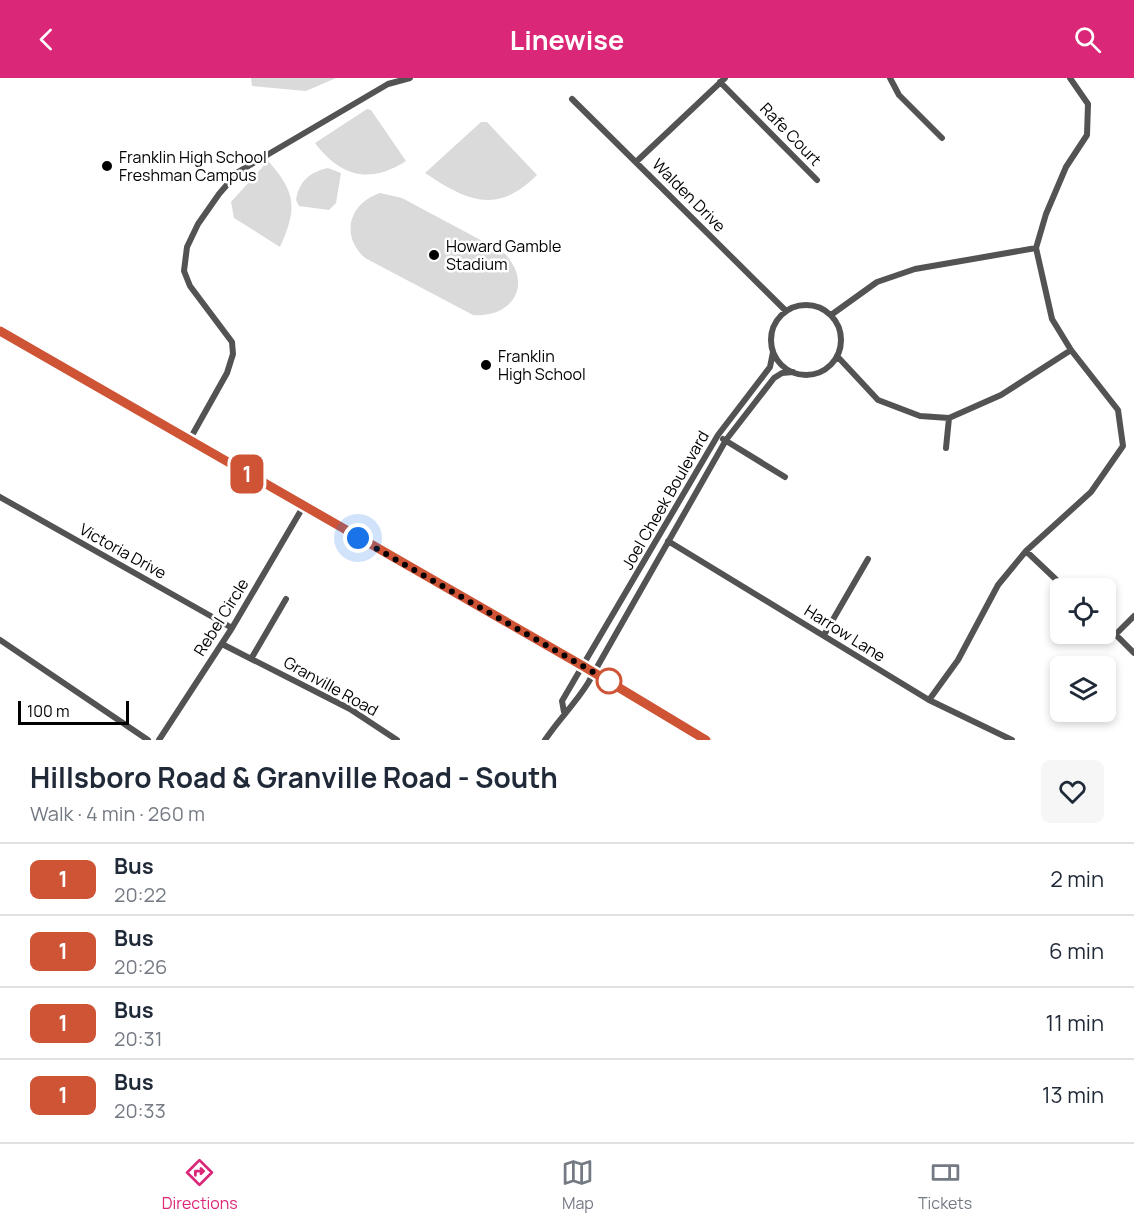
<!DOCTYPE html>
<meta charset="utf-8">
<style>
body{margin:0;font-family:Manrope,sans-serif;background:#f6f6f7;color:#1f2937;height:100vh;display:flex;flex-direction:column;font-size:22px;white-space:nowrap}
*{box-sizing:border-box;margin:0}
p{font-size:20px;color:#747a83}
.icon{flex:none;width:33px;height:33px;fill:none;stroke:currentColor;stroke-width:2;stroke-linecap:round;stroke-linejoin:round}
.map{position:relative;height:662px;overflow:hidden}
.sheet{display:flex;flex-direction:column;background:#fff;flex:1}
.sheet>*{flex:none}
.badge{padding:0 12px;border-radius:9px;font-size:21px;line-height:39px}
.fabs{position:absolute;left:1050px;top:500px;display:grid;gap:12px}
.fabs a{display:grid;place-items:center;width:66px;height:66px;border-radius:9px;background:#fff;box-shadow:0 3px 9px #0003;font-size:30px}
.scale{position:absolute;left:18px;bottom:15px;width:111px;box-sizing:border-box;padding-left:6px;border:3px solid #000;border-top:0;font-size:16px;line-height:21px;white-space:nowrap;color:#000;-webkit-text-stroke:4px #fff;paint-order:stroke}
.you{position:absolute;width:30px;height:30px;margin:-15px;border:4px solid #fff;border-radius:50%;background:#1a73e8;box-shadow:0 0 0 9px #1a73e833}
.map>.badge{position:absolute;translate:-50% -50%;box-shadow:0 0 0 3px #fff}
.round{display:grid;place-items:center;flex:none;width:63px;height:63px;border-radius:9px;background:#f6f6f7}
.headline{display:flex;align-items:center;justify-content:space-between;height:102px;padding:0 30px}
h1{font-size:28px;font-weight:700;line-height:45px}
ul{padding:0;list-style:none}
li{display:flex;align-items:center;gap:18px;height:72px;padding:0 30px;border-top:2px solid #e0e1e3}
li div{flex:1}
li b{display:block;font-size:22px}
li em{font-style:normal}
li .badge{min-width:66px;font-weight:700;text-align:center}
header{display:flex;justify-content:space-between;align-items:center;height:78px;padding:0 30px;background:#db2777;color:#fff;font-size:27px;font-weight:700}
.tab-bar{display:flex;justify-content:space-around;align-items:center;height:84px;border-top:2px solid #e0e1e3;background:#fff;font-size:16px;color:#747a83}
.tab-bar a{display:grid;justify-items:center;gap:3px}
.tab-bar .selected{color:#db2777}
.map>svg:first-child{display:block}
.green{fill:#dadada}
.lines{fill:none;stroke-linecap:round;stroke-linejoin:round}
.street{stroke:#535353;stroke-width:6}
.primary{stroke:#000;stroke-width:10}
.line-casing{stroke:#fff;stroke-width:14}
.line{stroke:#cf5436;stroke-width:9}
.walk{stroke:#000;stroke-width:6;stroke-dasharray:0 10.8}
.poi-dot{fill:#000;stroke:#fff;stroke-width:2}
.stop-dot{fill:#fff;stroke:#cf5436;stroke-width:3}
.labels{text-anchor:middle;stroke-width:5;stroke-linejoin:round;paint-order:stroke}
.street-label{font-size:16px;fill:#000;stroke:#fff}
.poi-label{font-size:16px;fill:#000;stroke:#fff;text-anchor:start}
</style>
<header><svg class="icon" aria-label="back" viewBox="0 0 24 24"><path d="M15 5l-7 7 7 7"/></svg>Linewise<svg class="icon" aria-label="search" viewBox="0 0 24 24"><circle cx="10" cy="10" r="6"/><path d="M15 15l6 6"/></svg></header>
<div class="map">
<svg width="1134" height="662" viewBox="0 0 1134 662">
<rect width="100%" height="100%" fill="#fff"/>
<path class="green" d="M251,0H336L306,13L252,8Z
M367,31L371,32L406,83C369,107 340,98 315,65Z
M481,44H487L537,97C496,138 466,122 425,95Z
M268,83C297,115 297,131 280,169L234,140L231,124Z
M328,90L341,95L336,125L329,132L299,128L296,122C299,104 309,94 328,90Z
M380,115L402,120L503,174C534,204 514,240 473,237L365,180C340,158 349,125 380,115Z"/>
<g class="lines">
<path class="street" d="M890,0L899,17L942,60
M720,4L817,102
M572,21L786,233
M637,83L725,0
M771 262a35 35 0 1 1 70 0a35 35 0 1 1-70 0Z
M831,237L877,204L915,191L1036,170
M837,278L878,322L920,338L949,340L1001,317L1071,272
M190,361L227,295L233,276L232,264L190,208L184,193L187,169L198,146L219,116L238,94L388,6L410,0
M723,361L785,399
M946,370L949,340
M0,419L232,550
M668,463L929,622L1012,662
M1026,473L1065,510
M1106,547L1134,575
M1116,556L1134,538
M824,557L868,481
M0,562L148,662
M222,566L350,631L397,662
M251,581L286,521
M929,622L958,582L998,507L1026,473L1091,414L1123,368L1118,332L1071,272L1052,241L1036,170L1046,136L1066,89L1087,57L1088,26L1070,0
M564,634L562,623L576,599L718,357L770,289L773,274
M159,662L232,550L303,429
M545,662C559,641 575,626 588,605L726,362L774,300L782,295L793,294"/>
<path class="primary" d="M0,253L583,588L706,662"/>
</g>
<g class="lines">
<defs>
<path id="line" d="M0,253L583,588L706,662"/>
</defs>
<use href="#line" class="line-casing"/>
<use href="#line" class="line"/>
<path class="walk" d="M358,460L609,603"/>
</g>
<g class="poi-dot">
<circle cx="107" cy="88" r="6"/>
<circle cx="434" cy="177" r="6"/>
<circle cx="486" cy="287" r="6"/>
</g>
<circle class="stop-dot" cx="609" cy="603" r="12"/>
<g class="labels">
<g class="street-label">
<text transform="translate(791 56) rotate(46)" y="6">Rafe Court</text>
<text transform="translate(689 117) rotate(45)" y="6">Walden Drive</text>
<text transform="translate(665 422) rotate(-60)" y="6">Joel Cheek Boulevard</text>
<text transform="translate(123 473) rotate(29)" y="6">Victoria Drive</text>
<text transform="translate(221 539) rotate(-58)" y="6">Rebel Circle</text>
<text transform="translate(845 555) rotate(32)" y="6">Harrow Lane</text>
<text transform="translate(331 608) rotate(29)" y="6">Granville Road</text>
</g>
<g class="poi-label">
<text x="119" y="85">Franklin High School<tspan x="119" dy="18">Freshman Campus</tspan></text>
<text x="446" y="174">Howard Gamble<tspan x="446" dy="18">Stadium</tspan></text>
<text x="498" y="284">Franklin<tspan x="498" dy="18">High School</tspan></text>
</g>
</g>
</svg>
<div class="fabs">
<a><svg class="icon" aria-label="locate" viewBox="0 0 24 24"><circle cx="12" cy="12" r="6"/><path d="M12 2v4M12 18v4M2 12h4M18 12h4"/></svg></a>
<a><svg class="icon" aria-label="layers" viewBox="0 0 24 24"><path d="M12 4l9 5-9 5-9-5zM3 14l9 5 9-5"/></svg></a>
</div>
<div class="scale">100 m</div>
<div class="you" style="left:358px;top:460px"></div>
<b class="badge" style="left:247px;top:396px;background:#cf5436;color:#fff">1</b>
</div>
<section class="sheet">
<div class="headline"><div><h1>Hillsboro Road &amp; Granville Road - South</h1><p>Walk · 4 min · 260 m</p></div><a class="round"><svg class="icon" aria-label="heart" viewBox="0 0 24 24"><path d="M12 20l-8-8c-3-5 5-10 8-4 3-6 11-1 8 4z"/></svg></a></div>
<ul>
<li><span class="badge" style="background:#cf5436;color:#fff">1</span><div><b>Bus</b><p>20:22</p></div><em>2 min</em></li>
<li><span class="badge" style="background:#cf5436;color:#fff">1</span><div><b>Bus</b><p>20:26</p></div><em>6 min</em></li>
<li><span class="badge" style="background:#cf5436;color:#fff">1</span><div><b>Bus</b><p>20:31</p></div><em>11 min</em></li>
<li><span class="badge" style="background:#cf5436;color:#fff">1</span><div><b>Bus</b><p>20:33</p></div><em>13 min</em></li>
</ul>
</section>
<nav class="tab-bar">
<a class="selected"><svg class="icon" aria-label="directions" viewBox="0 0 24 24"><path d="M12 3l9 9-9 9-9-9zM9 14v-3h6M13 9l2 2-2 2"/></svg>Directions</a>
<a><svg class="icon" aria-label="map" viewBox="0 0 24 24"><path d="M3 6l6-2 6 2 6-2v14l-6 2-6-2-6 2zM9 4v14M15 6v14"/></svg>Map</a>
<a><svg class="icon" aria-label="tickets" viewBox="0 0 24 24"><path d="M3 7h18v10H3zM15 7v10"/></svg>Tickets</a>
</nav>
